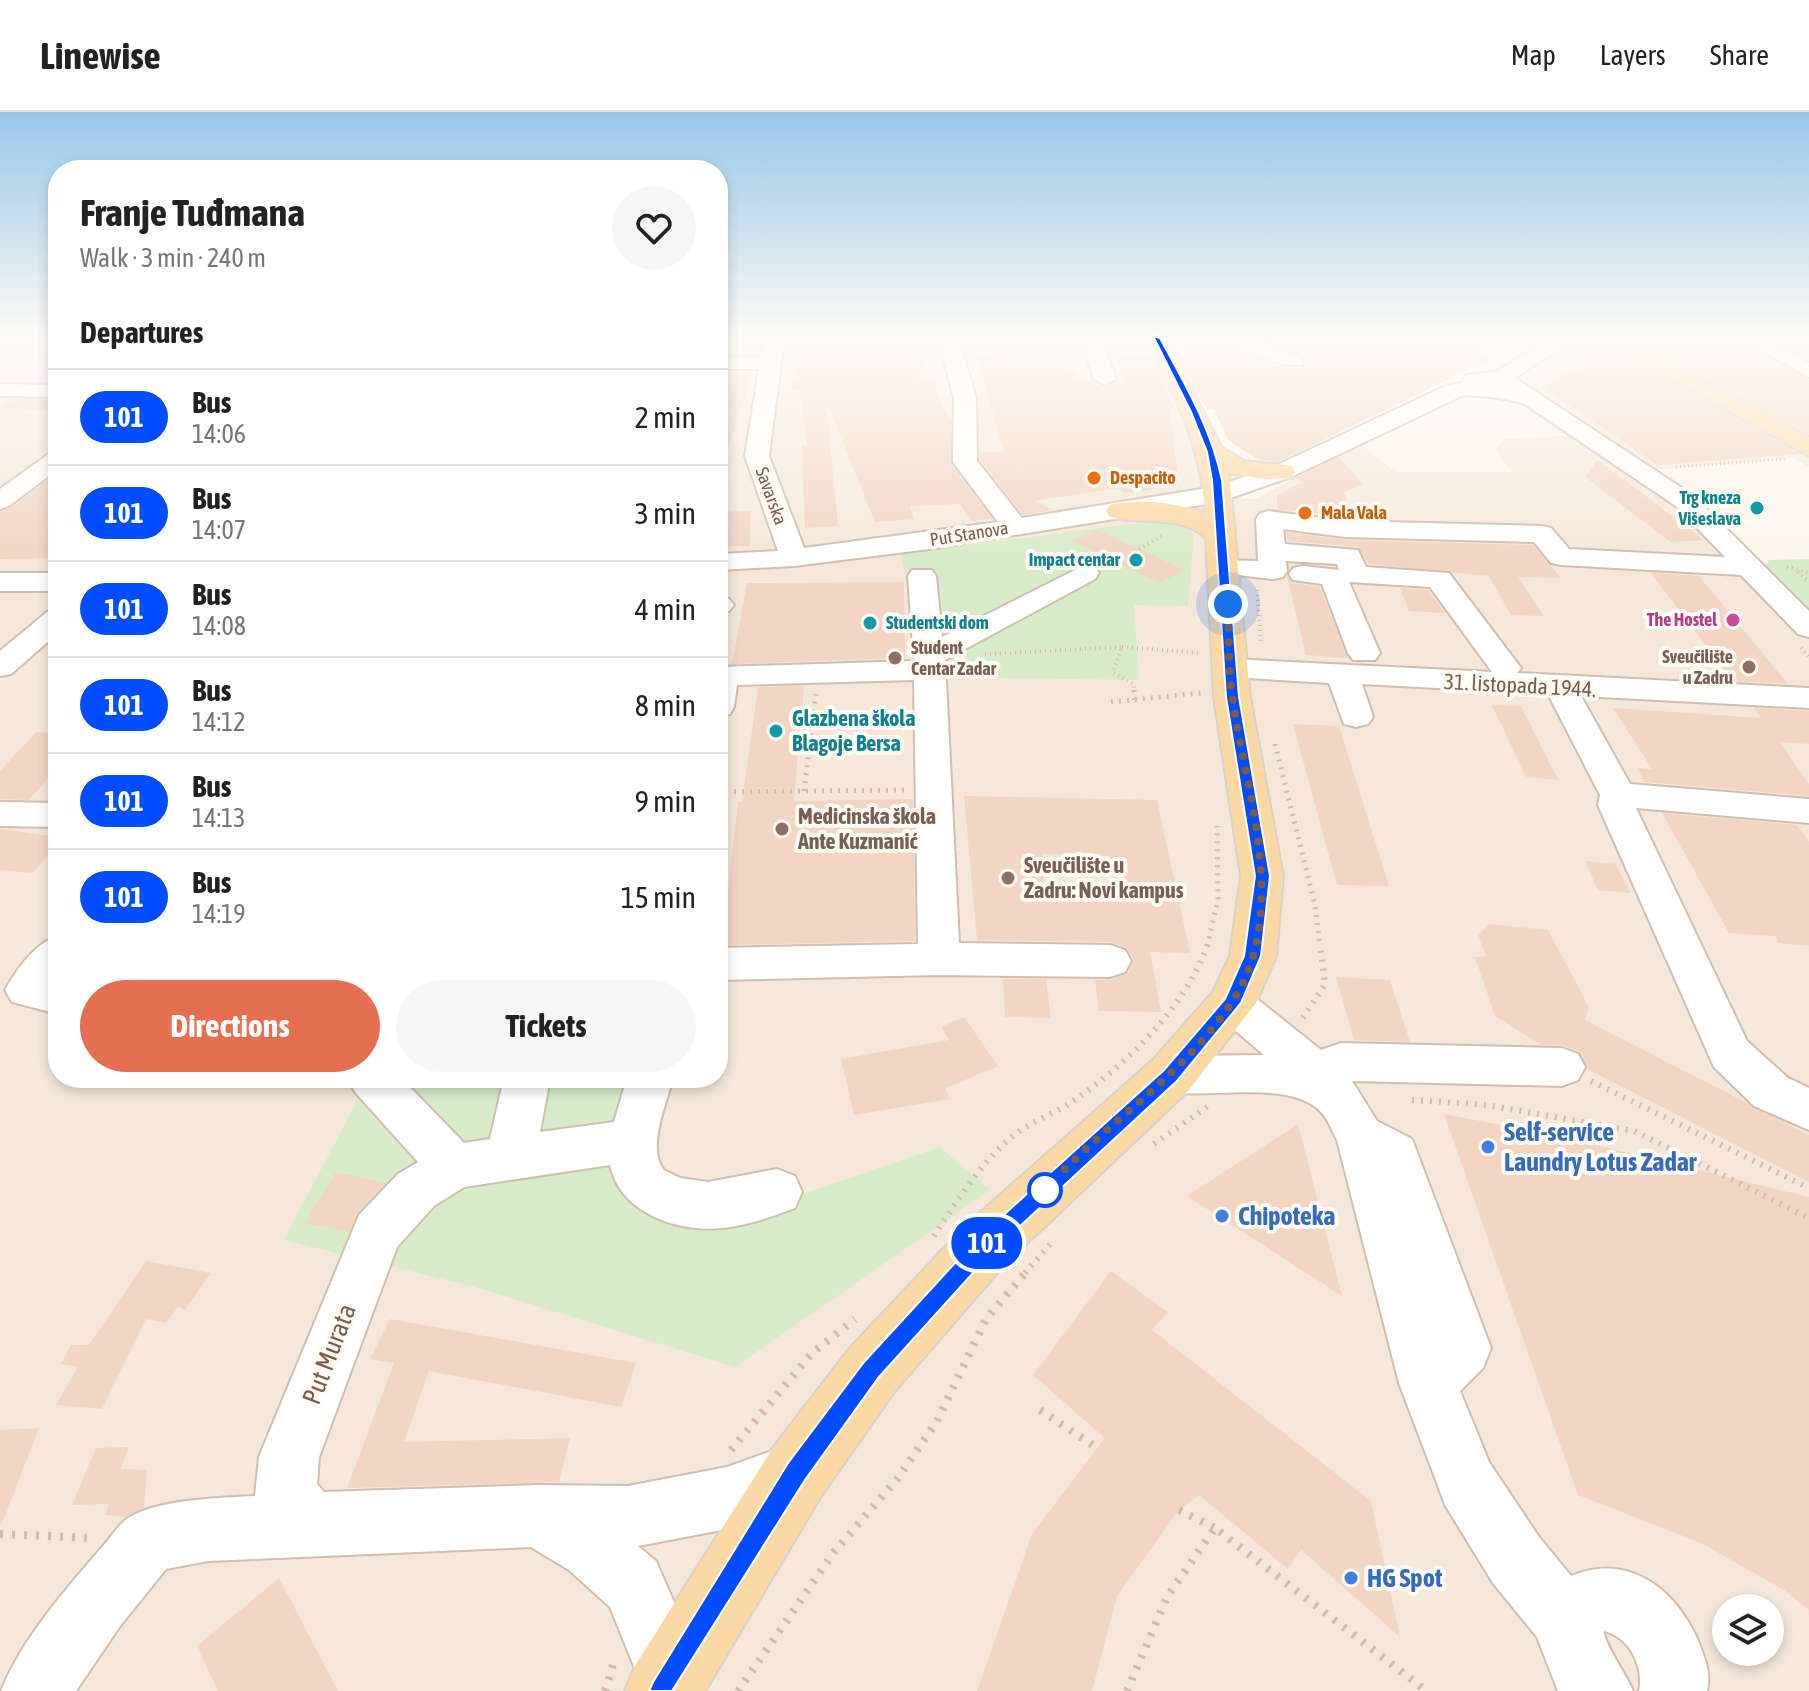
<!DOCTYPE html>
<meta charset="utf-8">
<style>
body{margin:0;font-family:"Asap Condensed",sans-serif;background:#f6f6f6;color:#222;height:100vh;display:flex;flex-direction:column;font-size:30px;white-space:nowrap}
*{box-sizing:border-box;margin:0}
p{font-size:26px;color:#767676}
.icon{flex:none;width:44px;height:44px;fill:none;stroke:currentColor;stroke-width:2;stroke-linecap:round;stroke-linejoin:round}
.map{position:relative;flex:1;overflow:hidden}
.side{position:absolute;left:48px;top:48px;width:680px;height:928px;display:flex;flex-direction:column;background:#fff;border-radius:32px;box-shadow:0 4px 12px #0003}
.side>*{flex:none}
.badge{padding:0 16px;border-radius:26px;font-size:28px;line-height:52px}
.buttons{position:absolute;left:1712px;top:1482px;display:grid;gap:16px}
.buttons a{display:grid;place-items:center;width:72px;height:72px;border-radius:50%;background:#fff;box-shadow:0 4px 12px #0003;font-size:40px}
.you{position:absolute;width:40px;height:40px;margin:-20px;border:6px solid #fff;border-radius:50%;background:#1a73e8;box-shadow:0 0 0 12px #1a73e833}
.map>.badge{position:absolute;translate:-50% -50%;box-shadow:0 0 0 4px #fff}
h2{padding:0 32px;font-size:30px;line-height:72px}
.round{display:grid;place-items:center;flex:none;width:84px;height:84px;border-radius:42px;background:#f6f6f6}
.head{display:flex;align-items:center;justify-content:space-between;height:136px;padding:0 32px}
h1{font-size:38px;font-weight:700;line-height:60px}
.button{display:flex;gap:16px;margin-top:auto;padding:16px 32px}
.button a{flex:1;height:92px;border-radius:48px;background:#e76f51;color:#fff;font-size:32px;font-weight:700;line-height:92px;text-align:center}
.button a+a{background:#f6f6f6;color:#222}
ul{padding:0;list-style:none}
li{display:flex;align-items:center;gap:24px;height:96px;padding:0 32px;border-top:2px solid #e0e0e0}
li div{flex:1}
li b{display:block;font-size:30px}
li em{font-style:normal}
li .badge{min-width:88px;font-weight:700;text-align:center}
header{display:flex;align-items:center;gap:48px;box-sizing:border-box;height:112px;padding:0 40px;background:#fff;border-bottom:2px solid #e0e0e0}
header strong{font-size:38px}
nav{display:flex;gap:44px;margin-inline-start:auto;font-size:28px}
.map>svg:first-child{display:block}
.residential{fill:#f5e8da;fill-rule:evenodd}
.green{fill:#d8ecc9}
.building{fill:#f3d5c3;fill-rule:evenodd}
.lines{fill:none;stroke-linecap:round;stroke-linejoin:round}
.minor-casing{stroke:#d1beb0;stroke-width:4}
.major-casing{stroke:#dad1cd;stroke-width:4}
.path-far4{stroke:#d9b8a5;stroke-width:3;stroke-dasharray:1 3;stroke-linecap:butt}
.path-far3{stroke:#d9b8a5;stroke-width:4;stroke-dasharray:1 4;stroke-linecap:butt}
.path-far2{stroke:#d9b8a5;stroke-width:5;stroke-dasharray:2 6;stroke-linecap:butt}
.path-far1{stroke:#d9b8a5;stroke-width:6;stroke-dasharray:2 7;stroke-linecap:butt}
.path{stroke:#d9b8a5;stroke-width:8;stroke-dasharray:3 9;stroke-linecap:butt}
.minor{fill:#fff;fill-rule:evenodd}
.major{fill:#fbd9a5;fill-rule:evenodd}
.line{fill:#004cff;stroke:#fff;stroke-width:2}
.walk{stroke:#7a5c4d;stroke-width:8;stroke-dasharray:0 14.4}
.food-dot{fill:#e8710a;stroke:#fffaf3;stroke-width:3}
.culture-dot{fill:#0f9aa8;stroke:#fffaf3;stroke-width:3}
.hotel-dot{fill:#d1479c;stroke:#fffaf3;stroke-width:3}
.education-dot{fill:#8d6e63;stroke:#fffaf3;stroke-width:3}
.shop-dot{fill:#3f7fe0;stroke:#fffaf3;stroke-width:3}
.stop-dot{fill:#fff;stroke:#004cff;stroke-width:4}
.labels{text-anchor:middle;stroke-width:8;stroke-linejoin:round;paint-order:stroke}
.far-food-label{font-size:18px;font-weight:bold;fill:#c56008;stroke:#fffaf3;text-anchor:start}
.far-street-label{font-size:18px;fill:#7a5c4d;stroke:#fffaf3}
.far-culture-label{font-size:18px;font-weight:bold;fill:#0d838f;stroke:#fffaf3;text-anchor:end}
.far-hotel-label{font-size:18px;font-weight:bold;fill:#b23c85;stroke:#fffaf3;text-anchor:end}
.far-education-label{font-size:18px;font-weight:bold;fill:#785e54;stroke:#fffaf3;text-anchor:start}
.street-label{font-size:22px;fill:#7a5c4d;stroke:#fffaf3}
.culture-label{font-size:22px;font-weight:bold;fill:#0d838f;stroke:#fffaf3;text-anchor:start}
.education-label{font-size:22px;font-weight:bold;fill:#785e54;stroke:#fffaf3;text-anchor:start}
.near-shop-label{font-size:26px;font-weight:bold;fill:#366cbe;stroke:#fffaf3;text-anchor:start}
.near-street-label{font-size:26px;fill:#7a5c4d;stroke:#fffaf3}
</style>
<header>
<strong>Linewise</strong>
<nav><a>Map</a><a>Layers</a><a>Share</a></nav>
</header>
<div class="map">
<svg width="1809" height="1579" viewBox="0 0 1809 1579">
<rect width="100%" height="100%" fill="#fdf6ec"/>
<path class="residential" d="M0,226H58V966H718V226H1156L1196,300L1210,385L1255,387L1359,331L1395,360H1512L1495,337L1506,327L1582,323L1500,267L1565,226H1809V355L1794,346L1640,359L1809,502V1579H0ZM1726,1496H1770V1540H1726Z"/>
<path class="green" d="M1163,408L1187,414L1194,423L1188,494L1134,493L1139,568L930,565L900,442Z
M1809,447V502L1764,455L1769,448Z
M369,966H628L605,1049L630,1086L707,1115L940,1035L990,1078L735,1255L475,1175L284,1128Z"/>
<path class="building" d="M1177,226H1221L1224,236L1287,256H1301L1306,247L1302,242L1256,226H1467L1491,247L1278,350L1259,348L1228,328L1214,297H1206L1179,244H1186Z
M1585,226H1597L1800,342L1657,353L1542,275L1568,259L1585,257L1578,254L1590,253L1565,238Z
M1633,226H1735L1809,268V322Z
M1768,226H1809V248Z
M760,229L758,242H718V231Z
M803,231L853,232L851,238L924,241L918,269H934L937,284L951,309V352L992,406L971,409L960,392L910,394L914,407L875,410L826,289L838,414L805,416L802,334H807L800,278H790Z
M1002,240H1020L1025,256L1074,257L1079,269L1092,270L1104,276L1123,270L1116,243L1151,244L1176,297H1169L1178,364L1149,378L1123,381L1118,376L1034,389L1053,398L1023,403L980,348V340H1004L977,245Z
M718,260H753L721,357L718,356Z
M13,287L58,288V298L0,296Z
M1339,345L1363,372L1344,380L1353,406L1277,397V383L1303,370L1295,366Z
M1598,348L1704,428L1671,430L1585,365Z
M49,367H58V446L0,447V400L11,396Z
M750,399V434H718V400Z
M1096,418L1139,437L1184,458L1160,471L1072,429Z
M1286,420L1345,428L1533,433L1561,466L1518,465L1544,504L1511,503L1489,464L1368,452L1358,435L1288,429Z
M1651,461L1699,464L1788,572L1733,569Z
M1287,464L1293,471L1320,475L1348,546L1306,543Z
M904,470L905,546L732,552L747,471Z
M1400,476L1428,478L1445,501L1409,499Z
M804,574L794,689L913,687L915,829L722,833L738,690H742L758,575Z
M1492,593L1521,594L1558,668L1526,665Z
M1613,596L1761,606L1754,596L1809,599V632L1780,630L1809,672V684L1645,670L1637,656L1652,657Z
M1293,612L1339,614L1389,774L1337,773Z
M36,620L58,621V655L29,688L0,687V659Z
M964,684L1157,688L1190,841L1150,840L1161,900L1099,899L1095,868H1111L1128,861L1134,848L1126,835L1110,830L977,828ZM1042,742L1110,744L1117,789L1045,788Z
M1662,701L1797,713L1809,730V834L1778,831L1776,824L1729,821Z
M0,717L58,725V733L32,761L0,758Z
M1585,749L1616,752L1630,781L1598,778Z
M1490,812L1548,818L1589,895L1585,908L1809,1023V1070L1587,957L1579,939L1562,933H1542L1495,904L1475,845L1486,844L1478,823Z
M1336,865L1390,868L1410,930L1354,928Z
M1003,867H1046L1051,906L1005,905Z
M964,905L998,954L946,976L949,987L854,1003L841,947L949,928L941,915Z
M1444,1002L1554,1023L1809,1085V1498L1784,1478L1701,1431L1578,1383Z
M1298,1012L1342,1184L1187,1084Z
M336,1060L386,1071L357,1101L349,1120L305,1111Z
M146,1149L211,1161L185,1198L178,1195L166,1211L146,1207L102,1297L56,1293L78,1255L61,1252L71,1233H89Z
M1111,1159L1168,1200L1152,1218L1371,1389L1400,1525L1301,1438L1288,1457L1199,1383L1179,1398L1117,1484L1092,1579H977L1032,1422L1105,1326L1033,1263Z
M390,1207L636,1251L621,1295L429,1259L404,1330L570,1326L559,1370L347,1376L394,1251L370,1247Z
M39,1316L2,1412H0V1318Z
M129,1335L121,1357L147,1358L144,1396L124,1405L105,1403L109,1392L72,1393L96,1336Z
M279,1466L338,1579H218L197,1534Z"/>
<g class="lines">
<defs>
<path id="minor" d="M764,226H784L769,344L804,436L998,410L953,350L954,286L938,226H958L976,286L977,349L1022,406L1214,375L1273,355L1448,273L1461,271L1466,263L1496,260L1551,226H1574L1515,266L1694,384L1809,499V525L1798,522L1741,463L1561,453L1551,451L1534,430L1345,425L1283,417L1285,432L1358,438L1366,455L1449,461L1521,556L1517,561L1809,576V596L1581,584L1630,672L1809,687V711L1636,696L1747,929L1788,966L1809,976V1018L1754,994L1714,955L1598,693L1600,683L1548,582L1362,572L1373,605L1368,612L1356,615L1344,612L1329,571L1231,565L1220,563L1215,556L1220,549L1231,547L1492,560L1430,475L1349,470L1380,541L1375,548H1353L1348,541L1322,472L1293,468L1289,462L1293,456L1303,454L1339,458L1337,452L1286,449L1287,459L1283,465L1273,467L1213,460L1209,454L1213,448L1258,449L1256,407L1260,401L1269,399L1345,409L1542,414L1551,416L1569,437L1725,445L1676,394L1526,293C1511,286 1482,284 1464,283L1291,365L1219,390L929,437L794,454L718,458V442L778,439L745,344L759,257H718V245H761Z
M963,226H1165L1155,232H1103L1116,267L1105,273L1094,267L1083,232H973Z
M1224,226H1248L1301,245L1304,249L1301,253H1287L1225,233Z
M1738,226H1762L1809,251V265Z
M0,272L58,273V285L0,284Z
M58,339V357L9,394L0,397V377L50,341Z
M1085,453L1095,455L1099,461L1095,467L945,548L959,831L1110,833L1125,838L1131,849L1125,860L1110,865L939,863L718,868V836L918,832L914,568L737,573L734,595L730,602L718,605V555L914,549L908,464L912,458H932L936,464L942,525Z
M0,461H58V479H0Z
M718,484L729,487L734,493L729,499L718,502Z
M58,497V521L11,562L0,564V539L47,500Z
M0,690L58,691V715L0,714Z
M58,824V902L12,890L5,878C17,857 35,831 58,824Z
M1232,874L1247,879L1321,938L1341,931L1562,936L1578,942L1585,955L1578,968L1562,974L1352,969L1377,1009L1412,1027L1491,1236L1483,1256L1460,1279L1489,1350L1539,1425L1571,1464C1629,1440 1676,1477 1699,1531C1705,1547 1711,1561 1707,1579H1639C1644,1555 1630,1525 1604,1519C1603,1531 1627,1563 1633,1579H1558L1537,1525L1493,1471L1445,1393L1437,1371L1399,1271L1337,1028C1332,1019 1328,1007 1321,1000C1288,964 1197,991 1155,977L1148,963L1155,949L1171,944L1264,943L1217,903L1210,891L1217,879Z
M348,966H401L464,1031L490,1027L504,966H550L540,1020L614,1010L627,966H673C667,990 646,1037 664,1058L680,1066L708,1070L777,1057L795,1064L802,1080L795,1096C772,1105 748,1113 723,1116C678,1121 620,1101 610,1053L464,1075L434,1094L397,1135L319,1345L317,1372L324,1380L538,1373L628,1374L727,1355L797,1330L818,1339L827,1360L818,1381L727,1417L638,1434L656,1449L705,1562L698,1579H644L610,1495L569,1458L531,1435L208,1449L166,1457L120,1514L76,1579H1C23,1525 66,1477 104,1433C111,1425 119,1412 128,1406C159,1387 219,1386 255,1384L259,1345L359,1103L398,1062L418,1050L355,980Z"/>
<path id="major" d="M1145,226H1167L1221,335L1244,349L1292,354L1295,360L1292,366L1263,367L1229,361L1250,585L1283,764L1276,844L1256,891L1189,978L1004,1153L894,1280L821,1384L705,1579H625L636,1552L773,1336L850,1236L964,1115L1153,948L1213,880L1230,844L1241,764L1214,585L1206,425C1177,402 1143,413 1110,405L1106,399L1110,393C1140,386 1176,391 1205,401C1202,336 1175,282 1145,226Z
M1600,226H1627L1809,325V344Z"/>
</defs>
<use href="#minor" class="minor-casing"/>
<use href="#major" class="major-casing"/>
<path class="path-far4" d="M1676,355L1786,347"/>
<path class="path-far3" d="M1139,437L1162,424
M1787,455L1809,461
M1798,460L1809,470
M1257,478L1261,532
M1122,535L1201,541
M1801,536L1809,545
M985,542L1122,535L1113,560L1134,573V580"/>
<path class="path-far2" d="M1134,578L1135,590
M1111,590L1201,581
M1275,632L1315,793L1320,834
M804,679L816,582
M718,680L905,678
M1207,834L1218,788L1217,714"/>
<path class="path-far1" d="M1303,906L1325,872L1320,832
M1591,969L1809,1076
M1412,988L1487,993L1634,1019L1809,1106
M1154,1032L1208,994
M934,1124C957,1089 981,1050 1014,1023C1032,1009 1054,1002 1073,989C1127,952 1185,896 1208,832
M1025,1161L1052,1130"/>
<path class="path" d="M1040,1298L1097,1336
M731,1338L811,1242L855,1207
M1179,1398L1215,1416
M0,1422L92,1426
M605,1579L615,1546
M738,1579L834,1440L898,1366L937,1309L986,1207L1027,1159
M1127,1579L1167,1485L1215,1416L1424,1577"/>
<use href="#minor" class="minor"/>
<use href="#major" class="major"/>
</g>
<linearGradient id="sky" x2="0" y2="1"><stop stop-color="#97c7e8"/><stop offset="0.51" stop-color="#fefbf6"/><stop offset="1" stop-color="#fefbf6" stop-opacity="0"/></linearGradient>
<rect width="1809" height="447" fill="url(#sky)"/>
<path class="line" d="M1153,224L1160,226C1185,272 1211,316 1222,368L1239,585L1270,764L1261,844L1241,891L1177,969L991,1141L879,1265L805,1368L672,1579H649L653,1570L788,1351L864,1250L977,1127L1164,958L1225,887L1244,844L1255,764L1226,585L1212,368L1207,340L1191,300Z"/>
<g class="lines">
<path class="walk" d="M1045,1078C1104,1013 1180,966 1230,893C1291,804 1247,685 1233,589C1228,558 1229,524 1228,492"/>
</g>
<g class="food-dot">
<circle cx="1094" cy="366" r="8"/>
<circle cx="1305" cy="401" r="8"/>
</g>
<g class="culture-dot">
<circle cx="1757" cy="396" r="8"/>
<circle cx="1136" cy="448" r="8"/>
<circle cx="870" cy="511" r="8"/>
<circle cx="776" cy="619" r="8"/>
</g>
<circle class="hotel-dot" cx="1733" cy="508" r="8"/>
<g class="education-dot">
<circle cx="895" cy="546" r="8"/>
<circle cx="1749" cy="555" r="8"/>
<circle cx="782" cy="717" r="8"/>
<circle cx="1008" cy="766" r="8"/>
</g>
<g class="shop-dot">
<circle cx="1488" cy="1035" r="8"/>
<circle cx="1222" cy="1104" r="8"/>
<circle cx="1351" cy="1466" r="8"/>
</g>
<circle class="stop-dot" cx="1045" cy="1078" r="16"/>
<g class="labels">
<g class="far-food-label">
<text x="1110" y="372">Despacito</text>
<text x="1321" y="407">Mala Vala</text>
</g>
<g class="far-street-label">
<text transform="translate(771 384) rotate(70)" y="6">Savarska</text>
<text transform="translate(969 422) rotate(-9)" y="6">Put Stanova</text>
</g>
<g class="far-culture-label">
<text x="1741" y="392">Trg kneza<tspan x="1741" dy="21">Višeslava</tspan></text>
<text x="1120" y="454">Impact centar</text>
<text x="886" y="517" text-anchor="start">Studentski dom</text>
</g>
<g class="far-hotel-label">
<text x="1717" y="514">The Hostel</text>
</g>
<g class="far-education-label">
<text x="911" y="542">Student<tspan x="911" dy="21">Centar Zadar</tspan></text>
<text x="1733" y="551" text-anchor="end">Sveučilište<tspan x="1733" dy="21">u Zadru</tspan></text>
</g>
<g class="street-label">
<text transform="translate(1520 573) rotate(3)" y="8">31. listopada 1944.</text>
</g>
<g class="culture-label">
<text x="792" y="614">Glazbena škola<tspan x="792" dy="25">Blagoje Bersa</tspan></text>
</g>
<g class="education-label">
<text x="798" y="712">Medicinska škola<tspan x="798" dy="25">Ante Kuzmanić</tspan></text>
<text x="1024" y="761">Sveučilište u<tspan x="1024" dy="25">Zadru: Novi kampus</tspan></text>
</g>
<g class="near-shop-label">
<text x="1504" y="1029">Self-service<tspan x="1504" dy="30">Laundry Lotus Zadar</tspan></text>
<text x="1238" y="1113">Chipoteka</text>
<text x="1367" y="1475">HG Spot</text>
</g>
<g class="near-street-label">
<text transform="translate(329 1242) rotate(-69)" y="9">Put Murata</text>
</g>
</g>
</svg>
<div class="buttons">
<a><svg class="icon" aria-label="layers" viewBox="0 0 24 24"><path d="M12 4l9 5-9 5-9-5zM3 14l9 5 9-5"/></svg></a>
</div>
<div class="you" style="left:1228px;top:492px"></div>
<b class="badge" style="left:987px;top:1131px;background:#004cff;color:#fff">101</b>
<section class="side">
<div class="head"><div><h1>Franje Tuđmana</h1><p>Walk · 3 min · 240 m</p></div><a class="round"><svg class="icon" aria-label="heart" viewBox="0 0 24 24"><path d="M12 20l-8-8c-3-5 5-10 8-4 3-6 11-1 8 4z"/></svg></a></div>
<h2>Departures</h2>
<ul>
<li><span class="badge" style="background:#004cff;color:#fff">101</span><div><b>Bus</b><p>14:06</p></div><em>2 min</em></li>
<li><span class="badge" style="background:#004cff;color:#fff">101</span><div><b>Bus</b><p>14:07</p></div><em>3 min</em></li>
<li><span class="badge" style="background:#004cff;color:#fff">101</span><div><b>Bus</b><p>14:08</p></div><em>4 min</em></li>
<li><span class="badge" style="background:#004cff;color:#fff">101</span><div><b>Bus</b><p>14:12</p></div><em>8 min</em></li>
<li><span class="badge" style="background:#004cff;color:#fff">101</span><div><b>Bus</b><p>14:13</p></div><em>9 min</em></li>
<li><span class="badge" style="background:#004cff;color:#fff">101</span><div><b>Bus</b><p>14:19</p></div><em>15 min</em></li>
</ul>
<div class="button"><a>Directions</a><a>Tickets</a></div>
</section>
</div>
